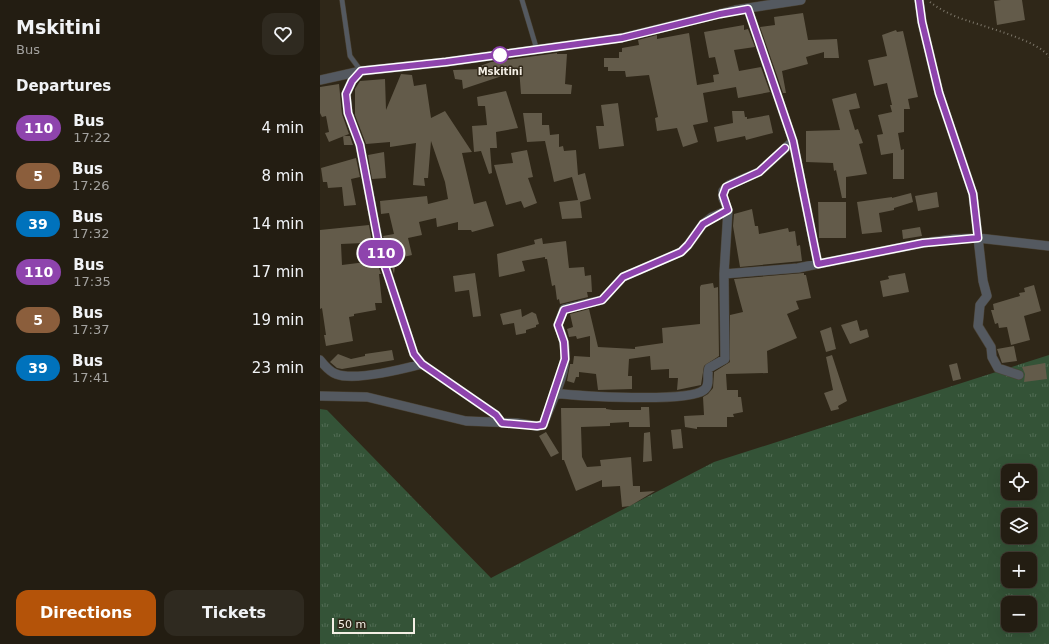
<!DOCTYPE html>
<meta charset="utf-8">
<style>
body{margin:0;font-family:"DejaVu Sans",sans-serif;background:#2f2a20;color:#f1f3f6;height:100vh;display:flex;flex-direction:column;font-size:15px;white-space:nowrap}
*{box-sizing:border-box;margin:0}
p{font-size:13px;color:#a3a29f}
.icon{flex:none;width:22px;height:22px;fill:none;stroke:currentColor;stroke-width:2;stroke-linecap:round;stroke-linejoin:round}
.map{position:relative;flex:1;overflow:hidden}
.details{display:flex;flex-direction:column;background:#231d12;width:320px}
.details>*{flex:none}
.badge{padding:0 8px;border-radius:13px;font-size:14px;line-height:26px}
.fabs{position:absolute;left:681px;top:464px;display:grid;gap:8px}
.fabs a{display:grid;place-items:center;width:36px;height:36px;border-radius:8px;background:#231d12;box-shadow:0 4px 16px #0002,0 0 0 1px #403b32;font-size:20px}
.scale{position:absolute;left:12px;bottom:10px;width:83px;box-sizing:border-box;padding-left:4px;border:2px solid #f4efe5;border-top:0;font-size:11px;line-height:14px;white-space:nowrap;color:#f4efe5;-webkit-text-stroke:3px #2f2718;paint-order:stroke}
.map>.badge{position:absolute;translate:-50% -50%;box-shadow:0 0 0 2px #fff}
h2{padding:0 16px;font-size:15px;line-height:36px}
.round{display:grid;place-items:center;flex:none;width:42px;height:42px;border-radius:12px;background:#2f2a20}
.head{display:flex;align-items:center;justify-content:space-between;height:68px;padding:0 16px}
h1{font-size:19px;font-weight:700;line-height:30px}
.button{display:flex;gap:8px;margin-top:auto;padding:8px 16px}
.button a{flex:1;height:46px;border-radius:12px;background:#b45309;color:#fff;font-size:16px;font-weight:700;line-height:46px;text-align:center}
.button a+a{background:#2f2a20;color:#f1f3f6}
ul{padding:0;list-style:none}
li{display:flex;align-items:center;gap:12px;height:48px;padding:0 16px}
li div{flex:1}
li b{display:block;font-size:15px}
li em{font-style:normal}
li .badge{min-width:44px;font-weight:700;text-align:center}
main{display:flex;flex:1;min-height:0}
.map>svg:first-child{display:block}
.grass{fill:url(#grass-tufts);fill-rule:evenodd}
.building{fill:#635b4a;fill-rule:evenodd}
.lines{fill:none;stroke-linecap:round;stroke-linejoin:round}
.service-casing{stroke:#4b4335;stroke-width:5.5}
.minor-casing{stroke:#4b4335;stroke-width:10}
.path{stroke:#7d776a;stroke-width:2;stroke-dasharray:1 3;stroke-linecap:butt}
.service{stroke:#545960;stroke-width:4.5}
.minor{stroke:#545960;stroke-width:9}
.line-casing{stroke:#fff;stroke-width:9}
.line{stroke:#8e44ad;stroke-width:6}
.stop-dot{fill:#fff;stroke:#8e44ad;stroke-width:2}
.labels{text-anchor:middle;stroke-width:3;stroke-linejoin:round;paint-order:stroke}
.stop-label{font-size:10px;font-weight:bold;fill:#f4efe5;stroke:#2f2718}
</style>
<main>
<section class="details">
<div class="head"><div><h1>Mskitini</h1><p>Bus</p></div><a class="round"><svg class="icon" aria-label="heart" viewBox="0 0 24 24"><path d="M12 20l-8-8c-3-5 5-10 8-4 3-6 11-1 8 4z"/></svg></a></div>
<h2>Departures</h2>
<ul>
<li><span class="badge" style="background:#8e44ad;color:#fff">110</span><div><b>Bus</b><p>17:22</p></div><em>4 min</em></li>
<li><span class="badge" style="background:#8b5e3c;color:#fff">5</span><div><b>Bus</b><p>17:26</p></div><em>8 min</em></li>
<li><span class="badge" style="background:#0072bc;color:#fff">39</span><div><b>Bus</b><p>17:32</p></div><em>14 min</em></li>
<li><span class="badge" style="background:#8e44ad;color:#fff">110</span><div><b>Bus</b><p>17:35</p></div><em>17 min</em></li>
<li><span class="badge" style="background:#8b5e3c;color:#fff">5</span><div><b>Bus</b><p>17:37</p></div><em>19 min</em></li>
<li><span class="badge" style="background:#0072bc;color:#fff">39</span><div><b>Bus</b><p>17:41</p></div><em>23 min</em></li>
</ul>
<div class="button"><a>Directions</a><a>Tickets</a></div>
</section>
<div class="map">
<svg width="729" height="644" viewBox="0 0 729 644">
<defs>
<pattern id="grass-tufts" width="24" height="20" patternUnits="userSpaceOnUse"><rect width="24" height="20" fill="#345337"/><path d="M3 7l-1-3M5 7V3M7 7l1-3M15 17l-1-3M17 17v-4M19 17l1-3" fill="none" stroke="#526c54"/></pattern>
</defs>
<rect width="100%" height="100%" fill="#2f2718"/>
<path class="grass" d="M729,355V644H0V409L7,410L171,578L394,462ZM688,471H710V493H688ZM688,515H710V537H688ZM688,559H710V581H688ZM688,603H710V625H688Z"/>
<path class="building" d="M681,0H702L705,20L677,25L674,1Z
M483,13L488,40L517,39L519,58H504V52L486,57L488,64L462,71L466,93H463L440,27L455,25L454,17Z
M424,25V30L428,29L435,47L414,50L419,71L441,67L450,92L418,98L416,87L383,93L388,122L373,125L378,142L363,147L357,128L337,131L335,118L338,117L329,75L306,77L305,71H288V67H284V58H299V52H302V48L319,45L318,40L337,35V39L369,33L377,85L394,82L393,75L399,74L395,57L389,58L384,32Z
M576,30L577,32L583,31L598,97L588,99L590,109H584V132L578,133L581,150L584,149V179H573V153L561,155L557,135L563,134L558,115L572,112L570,105H572L567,83L554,86L548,60L567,56L562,35Z
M237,53V54H247L245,84L252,85L251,94H201L199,68L181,74L182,76L143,89L142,80L135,79L133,70L161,69L160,66L171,62Z
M81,74L92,75L94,86L106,84L111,118L125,111L152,152L142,153L154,204L166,201L174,226L152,232L151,230H138V222L117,227L116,218L99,222L102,235L88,238L92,255L75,259L76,266H75L74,274L63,236L74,234L69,213L61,214L60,201L107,196L108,204L128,199L125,182L111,141L108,178H104L105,186L93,185L96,143L70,147V142L46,144L35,115V89L40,81L65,79L66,110Z
M19,84L22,114L29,134L9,142L5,133L9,132L6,116L2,117L0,113V87Z
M186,91L198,128L176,132L177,148H170L172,173L169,174L161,151L154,152L152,126L167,125L165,106H158L157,97Z
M536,93L540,108L529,110L535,130L538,129L543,143L539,144L547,174L526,177V198H522L516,170L514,171L513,163L486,162V131L520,130L512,99Z
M298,103L304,146L279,149L276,126H284L281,105Z
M412,111H424L425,117H427V119L449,115L453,133L426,140L425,136L397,142L394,127L413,123Z
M203,113H222V125H229L230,135L239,134V147L243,146L244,151L256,150L258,175L265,173L271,199L260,202L262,218L242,219L239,202L258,200L252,177L234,182L225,141L207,142Z
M23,136H30L33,145H24Z
M207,150L213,177L208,178L217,203L204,208L201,201L186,205L174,165L193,163L191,153Z
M64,152L66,178L52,179L48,155Z
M36,158L40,177L31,179L36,205L24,206L22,187L8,188L7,182H3L1,168Z
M617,192L619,207L598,211L595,196Z
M591,193L593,202L574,208V210L559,213L562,232L542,234L537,202L572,197V198Z
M498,202H526V238H499Z
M432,209L435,226H438L439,234L468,228L469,232L475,231L477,246L480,245L482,261L420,267L413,226L414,214Z
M49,225L54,253L61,274H59L62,303H55L56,310L34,314V316L29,317L33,341L6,346L4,335H6L2,308L0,309V230ZM43,243L46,262L22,265L21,244Z
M600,227L602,236L583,239L582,230Z
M222,238L223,244L246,241L249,268L264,267L265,276L271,275L272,292H267L268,297L240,304L239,299L237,300L235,285L232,286L227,259H225V257L202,261L205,271L179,277L177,254L215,244L214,240Z
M155,273L161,316L153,317L149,290L135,292L133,276Z
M484,273V275H486L491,298L476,301L479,309L467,314L477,338L447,351L448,373L406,374L407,390H418V397H421L423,412L413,414L414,417H407V427H377V429L365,427L364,416L384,415L383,397L388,394L393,388L394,372L410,362V315L423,312L414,279Z
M585,273L589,292L563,297L560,281L569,279L568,276Z
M393,283L394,288L398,287L399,356L384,366L381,385L357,390L358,378H349V369L331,370L330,356L309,359L308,376H312V389L278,390L276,374L259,372V377H256L254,383L247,381L250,364H253L254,356L270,357V336L257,339L256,336L249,337L247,329L253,327L250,314L269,309L278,347L315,349V347L343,343L342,328L380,324V287L381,285Z
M714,285L721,311L704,316L710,340L691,345L687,327L679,328L678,323L675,324L671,310H674L673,304L700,296L699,293L705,292L704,288Z
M201,309L202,317L212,312L216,314L219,324L216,325V327L206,330V333L196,335L194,323L183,325L180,314Z
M537,320L540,331L547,329L549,337L530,344L521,325Z
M511,327L516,349L506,352L500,331Z
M694,346L697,361L682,363L677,349Z
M72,350L74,360L22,369L17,368L10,362L18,354L31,359L45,356V354Z
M512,355L527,401L518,406L519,409L511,411L504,393L513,390L506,357Z
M637,363L641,379L633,381L629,365Z
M725,363L727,379L704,382L705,374L702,367Z
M321,407H329L330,427H309V422L290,423V426L261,427L262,457L267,467L281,466L280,460L311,457L313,486H320V492L335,491L310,506L302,507L300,486L282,487V480L256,491L244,460H242L241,408H286V409L293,410H321Z
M361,429L363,448L353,449L351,430Z
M226,432L239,453L231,457L219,436Z
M330,432L332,461L323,462L324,433Z"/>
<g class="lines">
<defs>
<path id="service" d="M22,0L30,56L41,71
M202,0L217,50"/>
<path id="minor" d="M599,0L602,22L619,93L653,194L663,281L667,296L660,305L658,326L671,347L672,357L678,368L699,375
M428,9L473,141L498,264
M41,71L32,81L26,94L28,113L40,145L60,251L94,354L102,364L176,415L182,423
M0,80L41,71L126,62L301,38L415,10L481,0
M404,274L478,268L603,243L634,239L658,238L729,246
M0,360C4,365 10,372 16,374C34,381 83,369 102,364
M235,393C258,396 368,403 384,390C391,385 386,375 389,368L405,359L404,274L408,210L403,198V191L409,185L439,172L473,141
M0,396L47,397L146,421L197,423L217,426L223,425C231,402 247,375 245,350C245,341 241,333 238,325L244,309L282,300L303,277L361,252L368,245L383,224L392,217L408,210"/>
</defs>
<use href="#service" class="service-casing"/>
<use href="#minor" class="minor-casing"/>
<path class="path" d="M610,2C618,8 627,13 637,17C657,25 719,40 729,57"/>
<use href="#service" class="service"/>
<use href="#minor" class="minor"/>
</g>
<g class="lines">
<defs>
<path id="line" d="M465,148L439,172L406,187L403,195L408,210L383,224L368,245L361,252L303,277L282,300L244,310L238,325L244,342L245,359L223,425L217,426L182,423L176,415L102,364L94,354L60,251L40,145L28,113L26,94L32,81L41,71L126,62L302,38L400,14L428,9L473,141L498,264L603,243L658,238L653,194L619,93L602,22L599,0"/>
</defs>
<use href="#line" class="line-casing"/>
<use href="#line" class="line"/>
</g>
<circle class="stop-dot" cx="180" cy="55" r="8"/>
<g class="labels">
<g class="stop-label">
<text x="180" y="75">Mskitini</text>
</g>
</g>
</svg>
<div class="fabs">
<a><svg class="icon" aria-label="locate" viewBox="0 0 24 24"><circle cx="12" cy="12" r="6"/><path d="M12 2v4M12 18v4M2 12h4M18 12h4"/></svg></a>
<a><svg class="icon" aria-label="layers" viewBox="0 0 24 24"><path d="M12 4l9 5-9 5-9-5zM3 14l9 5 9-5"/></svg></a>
<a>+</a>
<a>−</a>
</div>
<div class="scale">50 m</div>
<b class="badge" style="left:61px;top:253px;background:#8e44ad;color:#fff">110</b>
</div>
</main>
